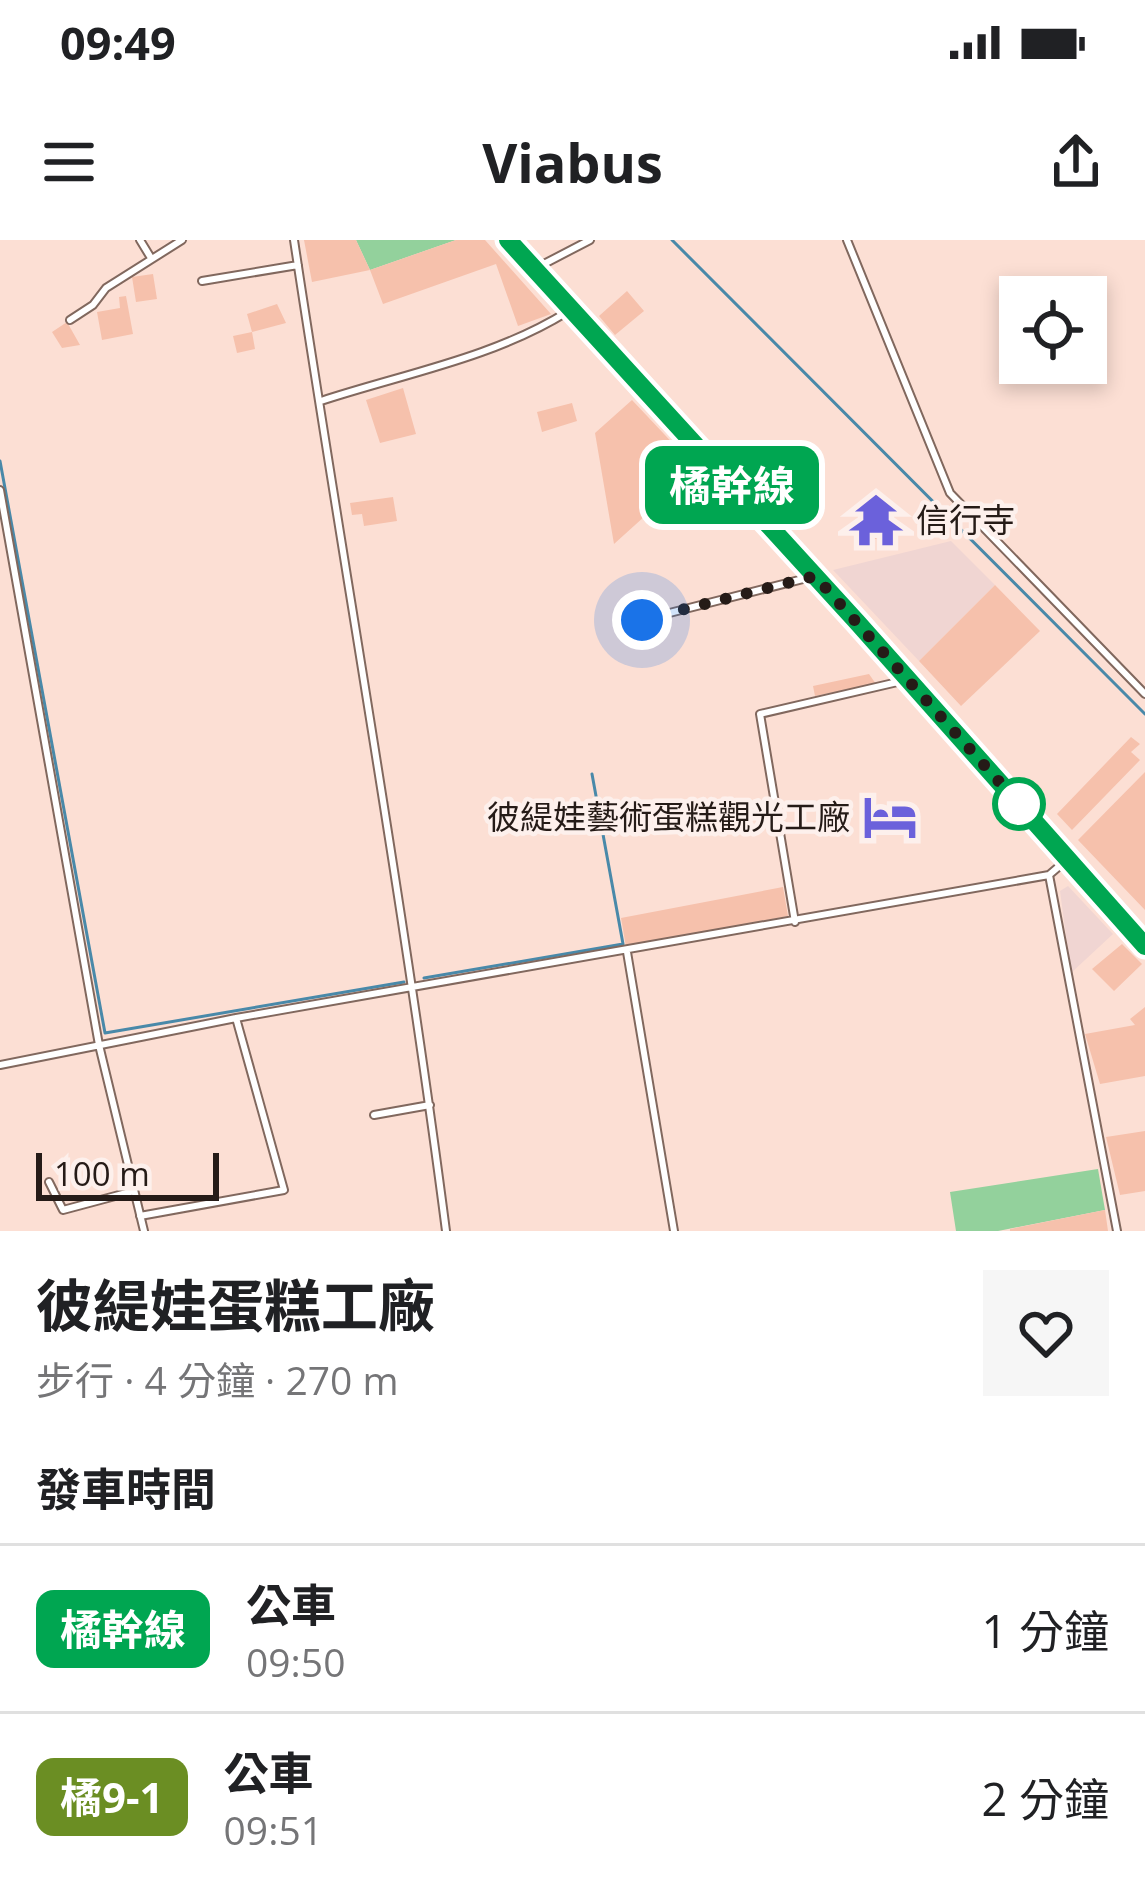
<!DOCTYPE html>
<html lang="zh-TW">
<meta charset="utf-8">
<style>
body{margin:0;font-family:"Open Sans","Noto Sans TC",sans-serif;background:#f6f6f6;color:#202124;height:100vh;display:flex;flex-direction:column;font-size:45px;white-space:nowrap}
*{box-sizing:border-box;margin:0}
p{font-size:39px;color:#757577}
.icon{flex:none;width:66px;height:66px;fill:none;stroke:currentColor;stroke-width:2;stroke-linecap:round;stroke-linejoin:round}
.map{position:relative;height:991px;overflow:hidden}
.details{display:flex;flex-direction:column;background:#fff;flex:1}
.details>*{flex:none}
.badge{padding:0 24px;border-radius:18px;font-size:42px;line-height:78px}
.fabs{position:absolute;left:999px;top:36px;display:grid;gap:24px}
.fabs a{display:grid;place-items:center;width:108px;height:108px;border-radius:0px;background:#fff;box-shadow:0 6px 18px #0003;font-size:60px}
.scale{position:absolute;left:36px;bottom:30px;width:183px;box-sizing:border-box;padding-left:12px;border:6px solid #251b17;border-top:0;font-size:33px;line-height:42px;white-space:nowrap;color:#251b17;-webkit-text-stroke:9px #fdf0ec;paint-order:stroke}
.you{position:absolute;width:60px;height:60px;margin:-30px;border:9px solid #fff;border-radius:50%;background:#1a73e8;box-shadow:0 0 0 18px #1a73e833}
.map>.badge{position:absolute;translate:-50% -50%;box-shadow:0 0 0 6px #fff}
h2{padding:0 36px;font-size:45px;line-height:108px}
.round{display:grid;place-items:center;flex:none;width:126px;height:126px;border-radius:0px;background:#f6f6f6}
.head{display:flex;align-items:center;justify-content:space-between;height:204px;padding:0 36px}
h1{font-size:57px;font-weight:700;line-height:90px}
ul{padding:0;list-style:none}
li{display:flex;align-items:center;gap:36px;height:168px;padding:0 36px;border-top:3px solid #e0e0e0}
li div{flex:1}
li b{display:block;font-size:45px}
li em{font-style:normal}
li .badge{min-width:132px;font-weight:700;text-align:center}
.status{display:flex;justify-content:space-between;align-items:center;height:84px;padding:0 60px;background:#fff;direction:ltr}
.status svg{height:33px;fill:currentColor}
header{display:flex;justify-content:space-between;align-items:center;height:156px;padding:0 36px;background:#fff;font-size:54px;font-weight:700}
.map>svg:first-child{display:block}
.commercial{fill:#f0d5d2}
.green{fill:#93d19c}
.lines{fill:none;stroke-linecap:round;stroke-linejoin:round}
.stream{stroke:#4989a9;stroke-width:3}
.building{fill:#f6c1ac}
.service-casing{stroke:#81685e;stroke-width:10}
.secondary-casing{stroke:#81685e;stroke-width:22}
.service{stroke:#fff;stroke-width:6}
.secondary{stroke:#fff;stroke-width:18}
.line-casing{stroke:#fff;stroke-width:27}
.line{stroke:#00a651;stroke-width:18}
.walk{stroke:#251b17;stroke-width:12;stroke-dasharray:0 21.6}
.stop-dot{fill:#fff;stroke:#00a651;stroke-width:6}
.labels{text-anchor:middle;stroke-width:9;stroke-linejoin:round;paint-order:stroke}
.poi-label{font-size:33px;fill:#251b17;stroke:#fdf0ec;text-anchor:start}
</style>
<div class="status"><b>09:49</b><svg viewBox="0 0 49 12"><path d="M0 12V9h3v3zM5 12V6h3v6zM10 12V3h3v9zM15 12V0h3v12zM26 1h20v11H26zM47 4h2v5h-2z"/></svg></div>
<header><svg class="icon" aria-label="menu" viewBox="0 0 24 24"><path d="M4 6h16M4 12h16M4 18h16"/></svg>Viabus<svg class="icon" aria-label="share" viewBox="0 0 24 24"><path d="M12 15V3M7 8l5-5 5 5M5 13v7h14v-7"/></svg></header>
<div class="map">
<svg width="1145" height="991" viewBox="0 0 1145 991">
<rect width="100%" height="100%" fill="#fcdfd4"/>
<path class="commercial" d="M951,301L995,345L919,421L833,330Z
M1068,646L1113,694L1071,733L1060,651Z"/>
<path class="green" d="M356,0H456L370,30Z
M1098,929L1105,970L998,991H956L950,952Z"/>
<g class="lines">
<path class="stream" d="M672,0L1145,474
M0,221L105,793L404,742
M424,738L623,704L592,534"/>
</g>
<path class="building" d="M304,0H356L370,30L312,42Z
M456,0H485L551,74L518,86L496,24L383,64L370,30Z
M153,34L157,59L136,62L132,37Z
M627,51L644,71L615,95L599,76Z
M126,56L133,94L102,100L97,72L120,68L119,57Z
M277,64L286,83L252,92L255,109L237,113L233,96L252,92L247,74Z
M67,82L80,105L62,108L52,92Z
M403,148L416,194L380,203L366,160Z
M632,160L697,229L614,304L595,193Z
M572,163L577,181L542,192L537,172Z
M393,257L397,281L364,286L362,274L352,275L350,263Z
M879,258L896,289L871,301L856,270Z
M995,345L1040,391L961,466L919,421Z
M869,434L876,444L815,456L813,446Z
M1131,497L1140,504L1131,512L1140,520L1072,590L1057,574Z
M1145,532V670L1078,600Z
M783,647L788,676L626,707L621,678Z
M1122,704L1142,724L1114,751L1092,729Z
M1145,767V836L1100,844L1085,794L1135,785L1130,779Z
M1145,891V951L1120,955L1106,897Z
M1105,970L1108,991H1010V989Z"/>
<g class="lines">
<defs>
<path id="service" d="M140,0L151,18
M294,0C344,331 403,659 446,991
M847,0L950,253L1145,454
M540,26L590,0
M202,41L298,25
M70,80L93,65L106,48L182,0
M321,161C403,134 493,118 567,72
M0,250L99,805L144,991
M642,380L811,337
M1063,623L1049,635L1117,991
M795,682L760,474L902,441
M627,712L674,991
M0,825L236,778L1049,635
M374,875L430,865
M49,942L63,970L134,951
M140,976L284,950L236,778"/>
<path id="secondary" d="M508,0L857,383L1145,706"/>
</defs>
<use href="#service" class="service-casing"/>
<use href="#secondary" class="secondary-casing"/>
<use href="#service" class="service"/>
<use href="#secondary" class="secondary"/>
</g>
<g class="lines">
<defs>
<path id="line" d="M508,0L857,382L1145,706"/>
</defs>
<use href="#line" class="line-casing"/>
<use href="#line" class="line"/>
<path class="walk" d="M642,380L815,336L1019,564"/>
</g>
<defs>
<symbol id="temple-bare" viewBox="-9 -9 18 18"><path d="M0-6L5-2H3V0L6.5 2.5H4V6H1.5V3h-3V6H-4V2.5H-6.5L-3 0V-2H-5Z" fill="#6b61db" stroke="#fdf0ec" stroke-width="2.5" paint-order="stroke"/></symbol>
<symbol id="hotel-bare" viewBox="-9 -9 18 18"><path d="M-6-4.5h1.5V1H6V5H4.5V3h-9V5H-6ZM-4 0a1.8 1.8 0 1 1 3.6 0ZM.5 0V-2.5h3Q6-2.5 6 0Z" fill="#6b61db" stroke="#fdf0ec" stroke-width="2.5" paint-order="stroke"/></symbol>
</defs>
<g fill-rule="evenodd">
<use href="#temple-bare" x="838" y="242" width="76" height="76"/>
<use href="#hotel-bare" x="852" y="539" width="76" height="76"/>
</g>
<circle class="stop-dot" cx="1019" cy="564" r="24"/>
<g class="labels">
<g class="poi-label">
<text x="916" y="292">信行寺</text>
<text x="850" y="589" text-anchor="end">彼緹娃藝術蛋糕觀光工廠</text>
</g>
</g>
</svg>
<div class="fabs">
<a><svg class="icon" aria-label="locate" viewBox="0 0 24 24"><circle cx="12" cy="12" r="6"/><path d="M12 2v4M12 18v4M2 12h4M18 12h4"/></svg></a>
</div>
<div class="scale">100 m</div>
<div class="you" style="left:642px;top:380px"></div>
<b class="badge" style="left:732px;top:245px;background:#00a651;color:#fff">橘幹線</b>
</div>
<section class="details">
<div class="head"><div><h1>彼緹娃蛋糕工廠</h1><p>步行 · 4 分鐘 · 270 m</p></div><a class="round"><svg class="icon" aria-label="heart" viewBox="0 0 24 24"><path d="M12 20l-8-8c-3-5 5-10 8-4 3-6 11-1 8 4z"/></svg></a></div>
<h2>發車時間</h2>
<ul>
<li><span class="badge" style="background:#00a651;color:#fff">橘幹線</span><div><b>公車</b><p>09:50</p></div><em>1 分鐘</em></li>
<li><span class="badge" style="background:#6b8e23;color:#fff">橘9-1</span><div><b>公車</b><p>09:51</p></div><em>2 分鐘</em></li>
</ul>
</section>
